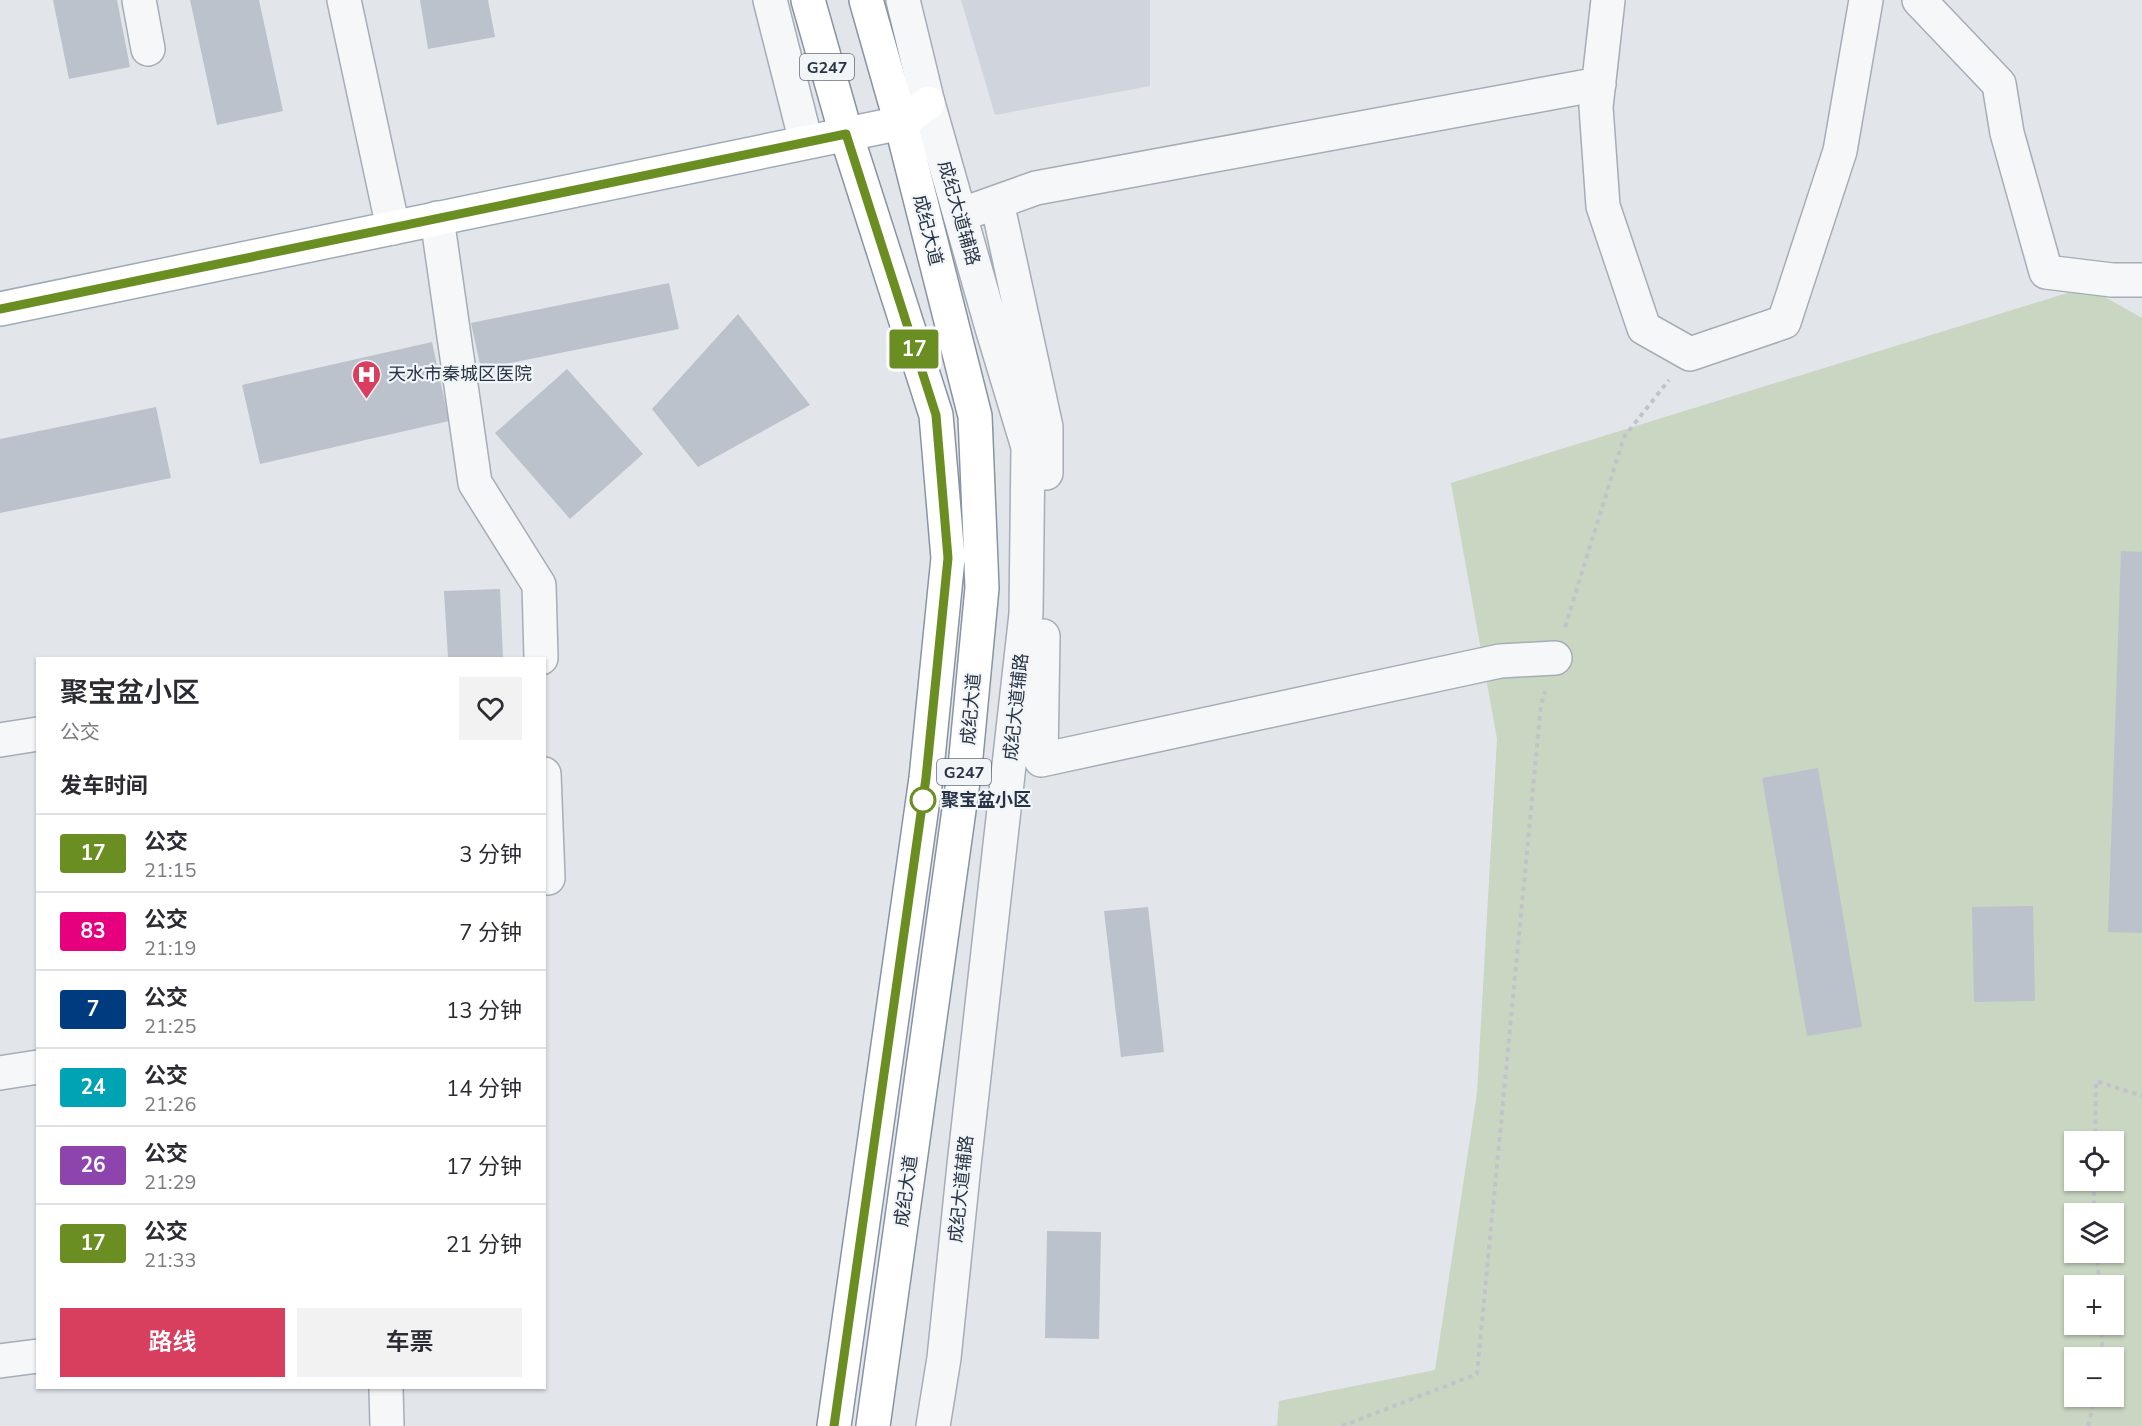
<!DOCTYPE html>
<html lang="zh">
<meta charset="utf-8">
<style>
body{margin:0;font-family:"Nunito Sans","Noto Sans SC",sans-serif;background:#f2f2f3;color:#2b2b33;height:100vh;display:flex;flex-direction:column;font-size:22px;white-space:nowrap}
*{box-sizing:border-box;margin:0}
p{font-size:20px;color:#7c7c81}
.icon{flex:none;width:33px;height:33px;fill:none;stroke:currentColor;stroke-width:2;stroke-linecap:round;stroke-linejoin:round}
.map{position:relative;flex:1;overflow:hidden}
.details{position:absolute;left:36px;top:657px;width:510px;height:732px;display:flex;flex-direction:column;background:#fff;border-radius:0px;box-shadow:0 2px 4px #0004}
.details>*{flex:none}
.badge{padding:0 12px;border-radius:4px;font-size:21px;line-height:39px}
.tools{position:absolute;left:2064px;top:1131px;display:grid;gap:12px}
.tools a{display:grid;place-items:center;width:60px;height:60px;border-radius:0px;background:#fff;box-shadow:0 2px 4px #0004;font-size:30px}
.map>.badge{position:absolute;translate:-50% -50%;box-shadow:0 0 0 3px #fff}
h2{padding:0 24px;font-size:22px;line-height:54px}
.round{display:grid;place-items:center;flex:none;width:63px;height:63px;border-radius:0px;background:#f2f2f3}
.head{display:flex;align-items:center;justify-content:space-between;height:102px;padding:0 24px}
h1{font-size:28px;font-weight:600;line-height:45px}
.action{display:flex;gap:12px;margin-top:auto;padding:12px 24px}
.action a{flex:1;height:69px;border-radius:0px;background:#d83f5f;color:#fff;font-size:24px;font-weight:600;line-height:69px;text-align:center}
.action a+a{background:#f2f2f3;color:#2b2b33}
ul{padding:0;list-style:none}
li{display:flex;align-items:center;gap:18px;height:78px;padding:0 24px;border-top:2px solid #e1e1e2}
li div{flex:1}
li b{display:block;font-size:22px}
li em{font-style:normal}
li .badge{min-width:66px;font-weight:700;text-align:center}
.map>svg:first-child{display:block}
.built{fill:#d0d5dd}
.green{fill:#c8d6c2;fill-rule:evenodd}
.building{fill:#bbc2cc}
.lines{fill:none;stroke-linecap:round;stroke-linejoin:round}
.minor-casing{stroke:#a6adb6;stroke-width:36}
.major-casing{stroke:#a0abb8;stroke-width:36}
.highway-casing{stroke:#8894a3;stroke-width:36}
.path{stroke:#c0c4ca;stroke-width:4;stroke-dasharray:4.5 4.5;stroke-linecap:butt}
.minor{stroke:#f5f7f9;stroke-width:33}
.major{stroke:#fff;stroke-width:33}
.highway{stroke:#fff;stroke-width:33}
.line-casing{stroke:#fff;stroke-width:14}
.line{stroke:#6b8e23;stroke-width:9}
.stop-dot{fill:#fff;stroke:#6b8e23;stroke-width:3}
.labels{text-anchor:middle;stroke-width:4.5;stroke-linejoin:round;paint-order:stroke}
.shield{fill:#f2f5f8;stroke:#656e7b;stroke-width:1.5}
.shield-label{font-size:16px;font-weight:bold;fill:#283445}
.street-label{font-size:18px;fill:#283445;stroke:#f2f5f8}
.poi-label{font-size:18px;fill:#283445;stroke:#f2f5f8;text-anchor:start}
.stop-label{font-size:18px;font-weight:bold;fill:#283445;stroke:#f2f5f8;text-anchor:start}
</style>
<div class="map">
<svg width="2142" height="1426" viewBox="0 0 2142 1426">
<rect width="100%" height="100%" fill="#e2e6eb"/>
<path class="built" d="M961,0H1150V86L995,115Z"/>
<path class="green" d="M2087,287L2142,318V1426H1277L1279,1401L1435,1370L1477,1093L1497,739L1451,483ZM2074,1142H2114V1180H2074ZM2074,1214H2114V1252H2074ZM2074,1286H2114V1324H2074ZM2074,1358H2114V1396H2074Z"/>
<path class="building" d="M53,0H117L130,67L69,79Z
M190,0H259L283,111L217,125Z
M420,0H488L495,37L428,49Z
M669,283L679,329L481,369L471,323Z
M738,314L810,405L698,467L652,409Z
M432,342L449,421L260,464L242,385Z
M567,369L643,454L570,519L495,433Z
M156,407L171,478L0,513V439Z
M2121,551L2142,552V933L2108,932Z
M500,589L503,658H448L444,591Z
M1818,768L1862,1027L1807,1036L1762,778Z
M2033,906L2035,1001L1974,1002L1972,907Z
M1148,907L1164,1052L1121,1057L1104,911Z
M1047,1231L1101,1232L1099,1339L1045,1338Z"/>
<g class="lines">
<defs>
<path id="minor" d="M139,0L148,49
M344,0L393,228
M770,0L806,142
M903,0L928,103L992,328L1028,447L1026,614L964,1165L944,1358L933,1426
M1608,0L1596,107L1603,206L1644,328L1690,354L1784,322L1840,151L1866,0
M1919,0L1999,84L2007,133L2046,272L2112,280H2142
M997,202L1046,427V473
M977,209L1036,188L1599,84
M437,218L475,483L539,585L541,658
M1043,636L1041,760L1500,661L1555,658
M0,740L38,734
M544,774L548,878
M0,1073L38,1067
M0,1361L38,1356
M386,1388L387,1426"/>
<path id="major" d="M0,309L901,123L928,103"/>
<path id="highway" d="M808,0L846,134L936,415L948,558L926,778L834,1426
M866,0L901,123L975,416L982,588L965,767L873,1426"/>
</defs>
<use href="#minor" class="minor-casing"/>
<use href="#major" class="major-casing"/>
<use href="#highway" class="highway-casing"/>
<path class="path" d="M1565,627L1624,437L1669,380
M2095,1142L2096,1081L2142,1096
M2094,1214V1180
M2097,1252L2099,1286
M2101,1324L2103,1358
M1342,1426L1477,1374L1541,705L1545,691
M2088,1426L2096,1396"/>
<use href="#minor" class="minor"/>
<use href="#major" class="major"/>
<use href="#highway" class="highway"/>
</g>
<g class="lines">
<defs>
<path id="line" d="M0,309L846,134L936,415L948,558L926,778L834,1426"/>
</defs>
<use href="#line" class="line-casing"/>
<use href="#line" class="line"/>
</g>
<defs>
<symbol id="hospital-pin" viewBox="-11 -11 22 30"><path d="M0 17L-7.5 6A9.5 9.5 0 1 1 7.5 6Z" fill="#d83f5f" stroke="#f2f5f8"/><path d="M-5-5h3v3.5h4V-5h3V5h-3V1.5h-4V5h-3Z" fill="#fff"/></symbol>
</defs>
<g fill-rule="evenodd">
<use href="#hospital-pin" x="350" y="358" width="33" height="45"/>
</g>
<circle class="stop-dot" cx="923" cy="800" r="12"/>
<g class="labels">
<g class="shield">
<rect x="800" y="54" width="54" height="26" rx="4.5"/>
<rect x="937" y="759" width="54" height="26" rx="4.5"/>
</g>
<g class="shield-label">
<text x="827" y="73">G247</text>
<text x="964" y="778">G247</text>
</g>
<g class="street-label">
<text transform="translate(959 213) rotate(74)" y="6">成纪大道辅路</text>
<text transform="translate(928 230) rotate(76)" y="6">成纪大道</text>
<text transform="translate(1016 707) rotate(-84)" y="6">成纪大道辅路</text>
<text transform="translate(971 709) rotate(-85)" y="6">成纪大道</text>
<text transform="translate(961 1189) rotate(-84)" y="6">成纪大道辅路</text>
<text transform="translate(906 1191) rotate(-82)" y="6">成纪大道</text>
</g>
<g class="poi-label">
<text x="388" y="380">天水市秦城区医院</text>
</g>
<g class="stop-label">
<text x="941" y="806">聚宝盆小区</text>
</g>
</g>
</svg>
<div class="tools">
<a><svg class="icon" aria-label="locate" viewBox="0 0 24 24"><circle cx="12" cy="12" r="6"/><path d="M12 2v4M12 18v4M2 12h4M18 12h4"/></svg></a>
<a><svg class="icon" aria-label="layers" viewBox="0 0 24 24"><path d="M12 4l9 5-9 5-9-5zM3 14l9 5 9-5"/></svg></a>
<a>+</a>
<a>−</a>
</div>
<b class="badge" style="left:914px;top:349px;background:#6b8e23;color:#fff">17</b>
<section class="details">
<div class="head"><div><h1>聚宝盆小区</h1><p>公交</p></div><a class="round"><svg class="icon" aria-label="heart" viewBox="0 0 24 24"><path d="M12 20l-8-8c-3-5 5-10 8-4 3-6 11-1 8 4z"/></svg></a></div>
<h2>发车时间</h2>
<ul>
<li><span class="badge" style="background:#6b8e23;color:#fff">17</span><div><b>公交</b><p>21:15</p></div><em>3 分钟</em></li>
<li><span class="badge" style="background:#e6007e;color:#fff">83</span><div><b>公交</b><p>21:19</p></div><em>7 分钟</em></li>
<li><span class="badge" style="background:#003b80;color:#fff">7</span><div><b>公交</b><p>21:25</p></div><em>13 分钟</em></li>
<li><span class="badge" style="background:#00a3b4;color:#fff">24</span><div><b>公交</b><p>21:26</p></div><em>14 分钟</em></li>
<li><span class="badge" style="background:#8e44ad;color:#fff">26</span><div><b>公交</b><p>21:29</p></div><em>17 分钟</em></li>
<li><span class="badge" style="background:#6b8e23;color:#fff">17</span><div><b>公交</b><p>21:33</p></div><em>21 分钟</em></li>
</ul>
<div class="action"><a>路线</a><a>车票</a></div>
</section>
</div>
